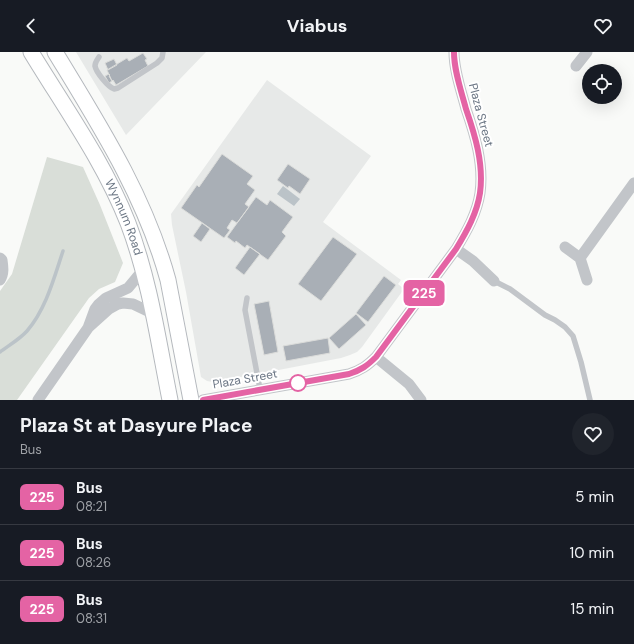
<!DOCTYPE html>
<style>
body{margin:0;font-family:"DM Sans",sans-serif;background:#20242c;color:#f1f3f6;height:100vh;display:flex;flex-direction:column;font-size:15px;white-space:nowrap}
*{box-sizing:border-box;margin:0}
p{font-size:13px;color:#9ea1a6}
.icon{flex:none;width:22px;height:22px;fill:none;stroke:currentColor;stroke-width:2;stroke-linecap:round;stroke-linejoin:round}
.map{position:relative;height:348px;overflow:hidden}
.side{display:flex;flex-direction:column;background:#171b24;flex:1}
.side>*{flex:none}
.badge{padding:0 8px;border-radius:6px;font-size:14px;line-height:26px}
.tools{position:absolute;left:582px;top:12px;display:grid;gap:8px}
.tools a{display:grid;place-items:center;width:40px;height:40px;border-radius:50%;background:#171b24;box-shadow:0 4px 16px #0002;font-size:20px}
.map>.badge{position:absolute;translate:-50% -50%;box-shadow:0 0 0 2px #fff}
.round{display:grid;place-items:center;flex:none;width:42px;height:42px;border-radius:21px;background:#20242c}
.summary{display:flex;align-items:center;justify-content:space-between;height:68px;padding:0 20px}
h1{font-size:19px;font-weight:700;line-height:30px}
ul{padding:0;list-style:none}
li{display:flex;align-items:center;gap:12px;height:56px;padding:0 20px;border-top:1px solid #363941}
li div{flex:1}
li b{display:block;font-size:15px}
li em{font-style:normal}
li .badge{min-width:44px;font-weight:700;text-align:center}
header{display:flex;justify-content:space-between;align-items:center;height:52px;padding:0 20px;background:#171b24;font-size:18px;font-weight:700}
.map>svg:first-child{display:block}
.built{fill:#e7e9e8}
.green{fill:#d9ded8}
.water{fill:#bbc3c8}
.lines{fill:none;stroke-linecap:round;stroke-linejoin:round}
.stream{stroke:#bbc3c8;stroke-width:3.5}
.building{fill:#a9afb6;stroke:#dbdcda}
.secondary-casing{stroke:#b4b8bd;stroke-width:17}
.service{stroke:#c2c5c9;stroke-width:5.5}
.minor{stroke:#c2c5c9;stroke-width:11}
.secondary{stroke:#fff;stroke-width:15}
.line-casing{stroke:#fff;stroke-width:9}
.line{stroke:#e463a4;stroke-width:6}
.stop-dot{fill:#fff;stroke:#e463a4;stroke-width:2}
.labels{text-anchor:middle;stroke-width:4;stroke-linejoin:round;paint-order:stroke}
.street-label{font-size:12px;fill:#6c7785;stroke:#fff}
</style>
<header><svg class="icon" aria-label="back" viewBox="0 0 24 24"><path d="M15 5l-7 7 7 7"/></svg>Viabus<svg class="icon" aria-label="heart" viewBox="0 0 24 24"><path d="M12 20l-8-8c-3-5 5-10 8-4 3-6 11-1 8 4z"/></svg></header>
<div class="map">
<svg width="634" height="348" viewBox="0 0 634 348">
<rect width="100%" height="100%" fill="#f9faf8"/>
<path class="built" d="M76,0H206L126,83Z
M267,28L371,104L323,170L401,228L398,232L404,237L362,295L357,300L350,303L341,306L263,321L213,330L207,329L201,325L186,240L172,173L171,162Z"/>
<path class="green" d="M47,105L83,115L100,153L123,211L115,230L99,237L89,246L17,348H0V239L12,222Z"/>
<path class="water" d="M283,134L300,147L294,154L277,142Z"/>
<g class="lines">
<path class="stream" d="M0,300C8,294 20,287 27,279C46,257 54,226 63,199"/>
</g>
<path class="building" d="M143,1L147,7L145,8L148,14L116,33L113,28L112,29L107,18L127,6L129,9Z
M114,7L117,13L108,18L105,11Z
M109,22L110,23L109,24L112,29L109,31L105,24Z
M222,102L253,124L247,132L255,138L245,152L249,155L237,171L232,168L227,176L230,178L224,186L181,156L197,133L199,135Z
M288,112L310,127L300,142L289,134L288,136L277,128Z
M256,145L267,153L270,148L293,165L282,180L286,184L268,208L247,193L245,196L236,189L235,191L227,185Z
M202,171L210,177L201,190L193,184Z
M333,185L357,202L321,249L298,232Z
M250,195L260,202L244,223L235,216Z
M384,224L396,233L368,270L356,261Z
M269,249L278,300L264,303L254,252Z
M356,262L366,273L339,297L329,286Z
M328,286L330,301L286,309L283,294Z"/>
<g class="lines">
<defs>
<g id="secondary">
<path id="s1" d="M31,0C65,56 104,110 128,171C150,229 158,288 170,348"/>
<path d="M55,0C100,74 145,144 168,228L191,348"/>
</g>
</defs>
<use href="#secondary" class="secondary-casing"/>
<path class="service" d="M99,5C97,8 95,10 95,14C96,20 108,35 114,37L118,36L157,11L162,6L163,0
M494,229L510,237L545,263L555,268L565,275L573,284L581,310L590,348
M247,246L245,258L260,337"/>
<path class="minor" d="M576,14L587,0
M565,195L580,206L587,228
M456,197L473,209L494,229
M0,206L2,208C3,215 4,222 0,228
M580,206L634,131
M89,275L109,257L118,252L123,251L133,252L154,262
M376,305L409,332L421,348
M38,348L88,276L95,257L98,253L106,246L128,236L143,218
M203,348L349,322C361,318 367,314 376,305L456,197C467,179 477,161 480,141C484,112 475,83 466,57C461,38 454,19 454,0"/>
<use href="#secondary" class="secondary"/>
</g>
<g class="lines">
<defs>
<path id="line" d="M203,348L349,322C361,318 367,314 376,305L456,197C467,179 477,161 480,141C484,112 475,83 466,57C461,38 454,19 454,0"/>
</defs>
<use href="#line" class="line-casing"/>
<use href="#line" class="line"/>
</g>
<circle class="stop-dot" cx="298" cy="331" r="8"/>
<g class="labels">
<g class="street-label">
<text transform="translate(481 63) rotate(75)" y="4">Plaza Street</text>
<text dy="4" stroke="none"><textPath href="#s1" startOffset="190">Wynnum Road</textPath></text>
<text transform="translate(245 327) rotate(-10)" y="4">Plaza Street</text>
</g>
</g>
</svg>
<div class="tools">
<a><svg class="icon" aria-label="locate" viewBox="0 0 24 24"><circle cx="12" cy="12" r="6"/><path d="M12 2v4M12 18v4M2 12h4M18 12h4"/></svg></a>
</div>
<b class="badge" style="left:424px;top:241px;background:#e463a4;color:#fff">225</b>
</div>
<section class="side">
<div class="summary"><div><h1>Plaza St at Dasyure Place</h1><p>Bus</p></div><a class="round"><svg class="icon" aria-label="heart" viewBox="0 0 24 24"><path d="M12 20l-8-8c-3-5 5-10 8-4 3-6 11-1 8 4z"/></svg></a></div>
<ul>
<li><span class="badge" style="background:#e463a4;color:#fff">225</span><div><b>Bus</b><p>08:21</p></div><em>5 min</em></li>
<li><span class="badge" style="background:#e463a4;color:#fff">225</span><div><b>Bus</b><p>08:26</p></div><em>10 min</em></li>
<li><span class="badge" style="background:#e463a4;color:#fff">225</span><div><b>Bus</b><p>08:31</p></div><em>15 min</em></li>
</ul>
</section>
